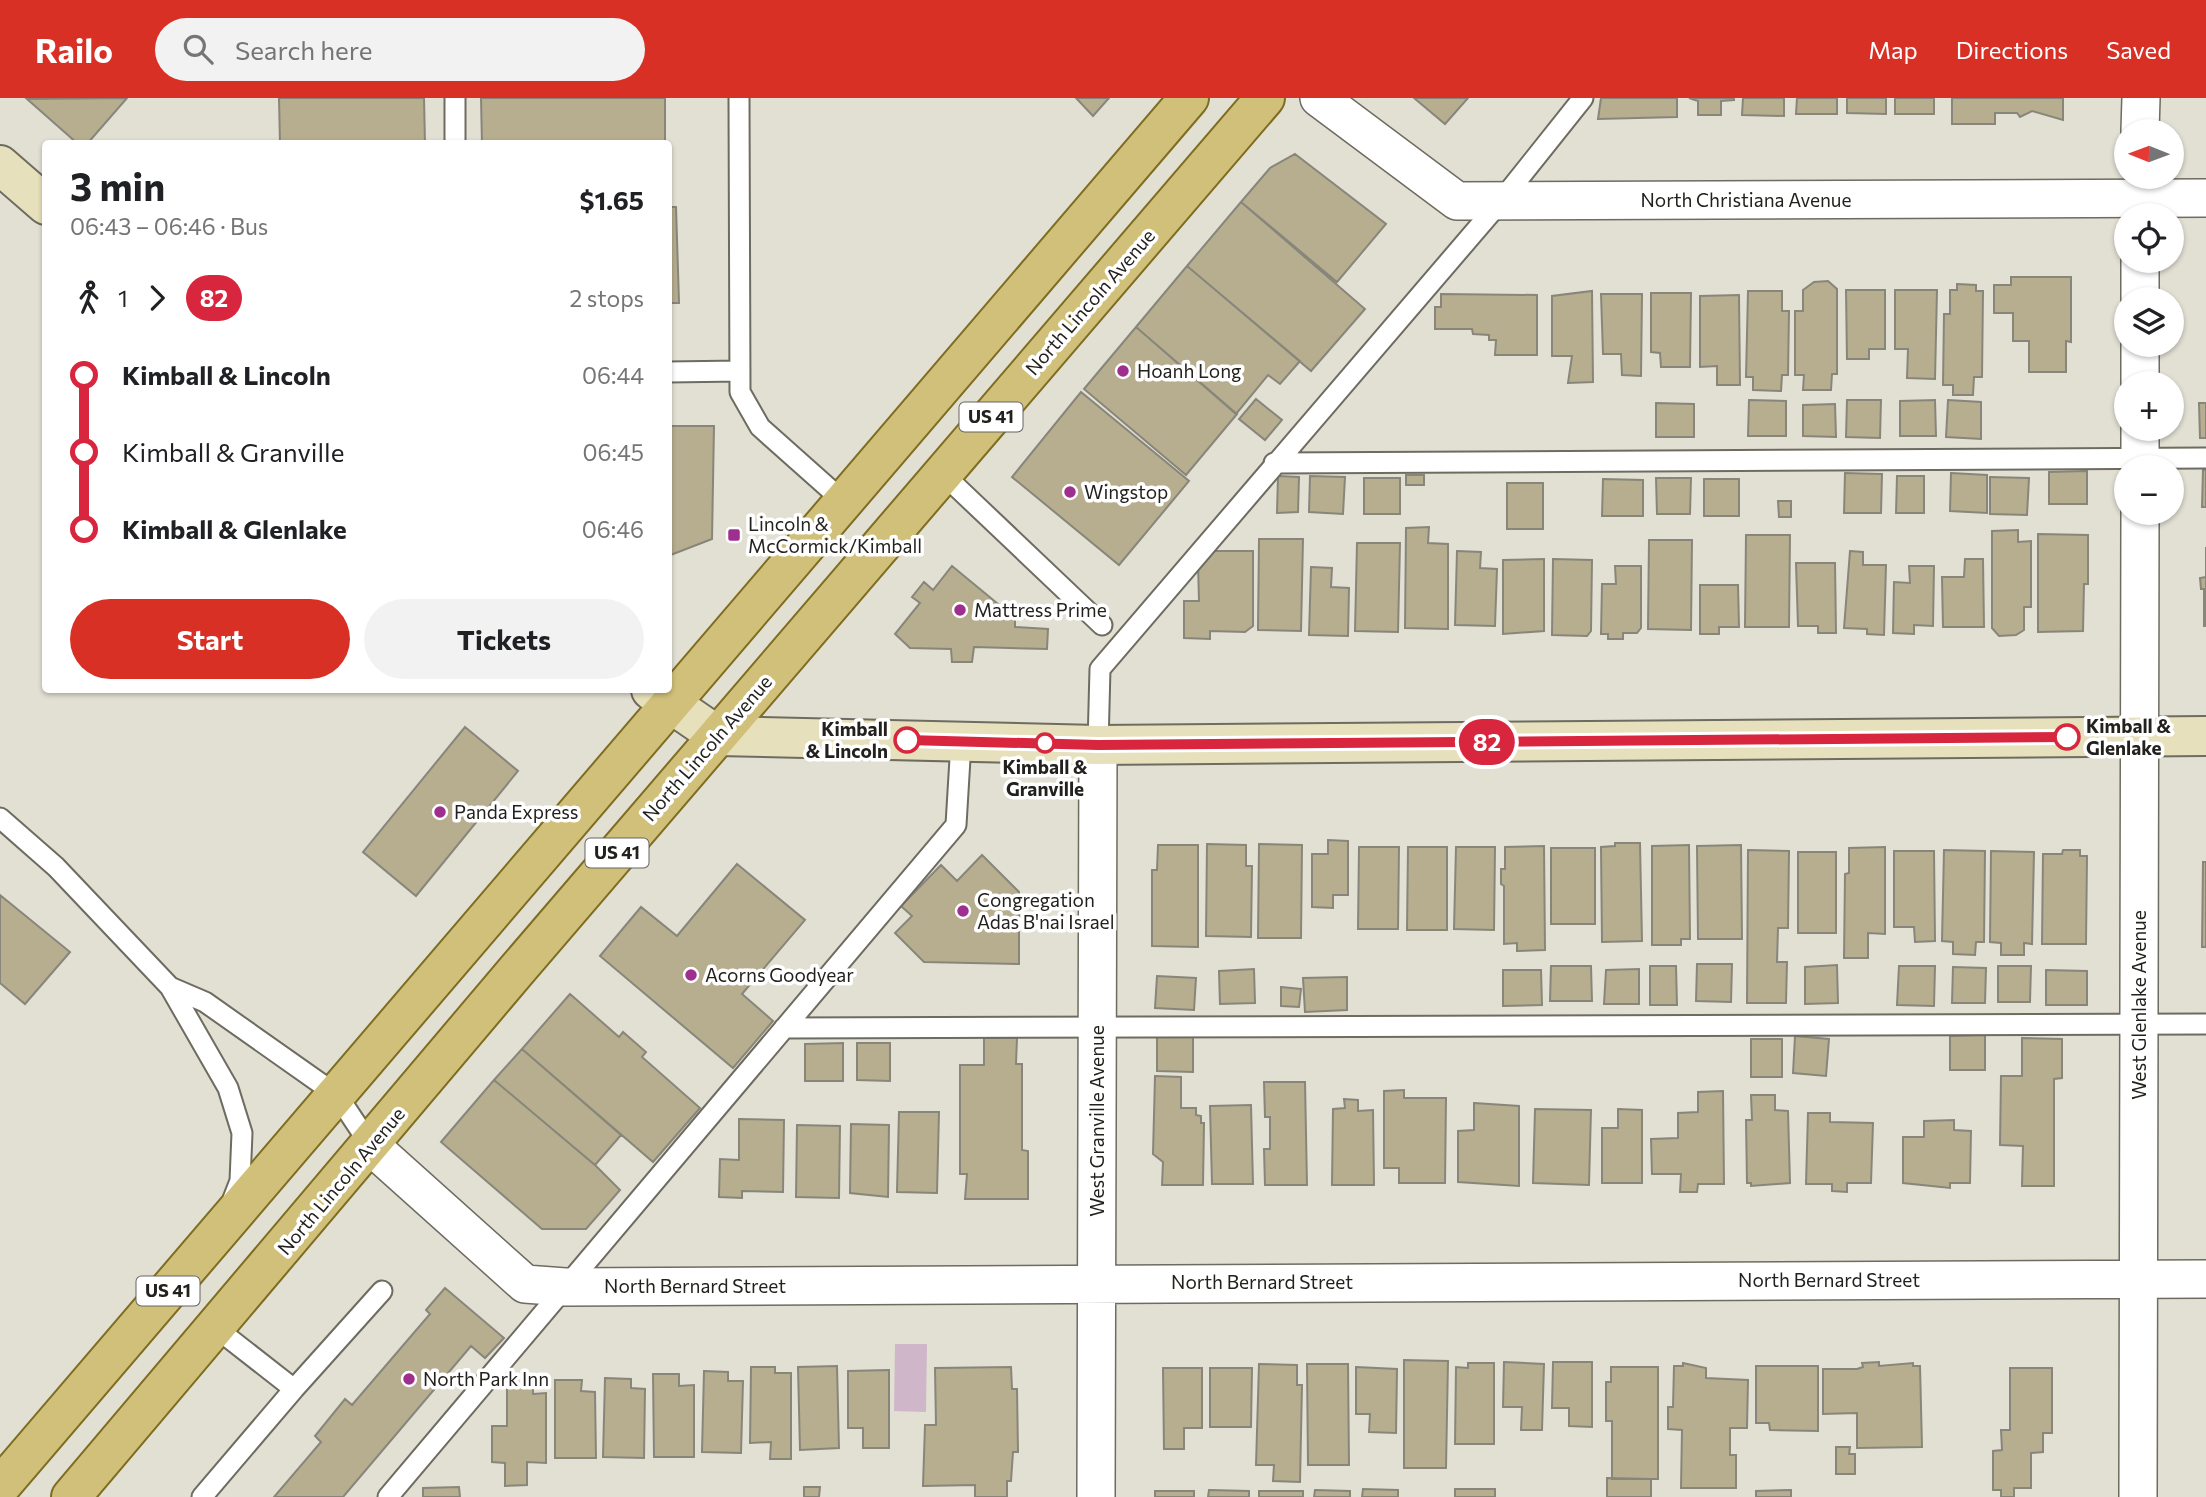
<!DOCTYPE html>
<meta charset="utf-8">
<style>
body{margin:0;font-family:Commissioner,sans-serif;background:#f2f2f2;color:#202124;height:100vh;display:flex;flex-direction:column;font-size:26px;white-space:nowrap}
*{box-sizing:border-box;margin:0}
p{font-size:23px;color:#757577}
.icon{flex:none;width:38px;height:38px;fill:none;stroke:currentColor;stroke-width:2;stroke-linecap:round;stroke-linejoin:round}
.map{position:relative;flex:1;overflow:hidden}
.side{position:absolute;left:42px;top:42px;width:630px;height:553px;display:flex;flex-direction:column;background:#fff;border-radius:7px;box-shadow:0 2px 5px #0004}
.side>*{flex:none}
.badge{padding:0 14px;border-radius:23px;font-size:24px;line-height:46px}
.needle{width:46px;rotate:271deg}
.fabs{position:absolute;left:2114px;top:21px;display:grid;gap:14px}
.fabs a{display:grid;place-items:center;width:70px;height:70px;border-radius:50%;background:#fff;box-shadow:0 2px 5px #0004;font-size:35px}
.map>.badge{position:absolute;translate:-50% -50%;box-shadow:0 0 0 4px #fff}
.legs{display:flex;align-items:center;gap:10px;height:77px;padding:0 28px;font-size:23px}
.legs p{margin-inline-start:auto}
.overview{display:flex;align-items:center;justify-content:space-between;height:119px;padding:0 28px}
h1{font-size:38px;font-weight:700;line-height:52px}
.button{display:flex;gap:14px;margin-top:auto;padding:14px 28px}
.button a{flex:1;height:80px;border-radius:42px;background:#d93025;color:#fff;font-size:28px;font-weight:700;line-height:80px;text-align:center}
.button a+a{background:#f2f2f2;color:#202124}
ul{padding:0 28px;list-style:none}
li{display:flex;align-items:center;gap:24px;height:77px;font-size:26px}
li i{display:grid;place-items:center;width:10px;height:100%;margin:0 9px;background:currentColor}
li i::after{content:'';width:18px;height:18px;margin:-9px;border:5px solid;border-radius:50%;background:#fff}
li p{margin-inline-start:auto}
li:first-child i{background:linear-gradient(#0000 50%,currentColor 0)}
li:last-child i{background:linear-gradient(currentColor 50%,#0000 0)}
header{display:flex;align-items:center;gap:42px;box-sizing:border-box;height:98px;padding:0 35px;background:#d93025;color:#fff}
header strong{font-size:33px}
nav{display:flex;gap:38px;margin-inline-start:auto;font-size:24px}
.search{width:490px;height:63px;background:#f2f2f2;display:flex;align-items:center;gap:18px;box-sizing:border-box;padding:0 24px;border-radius:38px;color:#757577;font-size:26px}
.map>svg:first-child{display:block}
.green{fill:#cfb7c9}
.building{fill:#b6ae8e;stroke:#88867b;stroke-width:2}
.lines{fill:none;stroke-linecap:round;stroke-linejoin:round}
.lane-casing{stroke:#6e6b60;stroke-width:23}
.street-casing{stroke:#6e6b60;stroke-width:40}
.secondary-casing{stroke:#6e6b60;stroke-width:42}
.primary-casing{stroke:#7e6d20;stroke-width:42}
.lane{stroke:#fff;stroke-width:19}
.street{stroke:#fff;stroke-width:37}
.secondary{stroke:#e7e0bc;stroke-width:38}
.primary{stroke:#d0c07a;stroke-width:38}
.line-1-casing{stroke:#fff;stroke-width:16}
.line-1{stroke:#d7263d;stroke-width:10}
.poi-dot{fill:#9e2f8e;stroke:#fff;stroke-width:2.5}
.stop-1-dot{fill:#fff;stroke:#d7263d;stroke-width:3.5}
.labels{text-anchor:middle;stroke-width:7;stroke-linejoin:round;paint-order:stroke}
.shield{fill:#fff;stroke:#646461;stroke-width:2}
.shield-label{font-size:18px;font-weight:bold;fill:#22211d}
.street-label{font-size:19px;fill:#22211d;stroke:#fff}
.poi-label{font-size:19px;fill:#22211d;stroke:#fff;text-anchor:start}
.stop-label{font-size:19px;font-weight:bold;fill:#22211d;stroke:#fff;text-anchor:start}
</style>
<header>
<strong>Railo</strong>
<div class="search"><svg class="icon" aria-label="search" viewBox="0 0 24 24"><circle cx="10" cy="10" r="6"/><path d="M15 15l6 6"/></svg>Search here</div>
<nav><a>Map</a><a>Directions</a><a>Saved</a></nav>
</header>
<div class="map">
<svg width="2206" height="1399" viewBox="0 0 2206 1399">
<rect width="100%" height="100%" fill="#e2dfd3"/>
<path class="green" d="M895,1246H927L926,1314L894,1313Z"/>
<path class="building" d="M127,0L87,46H78L27,1Z
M279,0H424L425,46H280Z
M481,0H665V46H482Z
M1076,0H1109L1093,18Z
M1414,0H1468L1445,26Z
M1601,0H1677V19L1598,21Z
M1689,0H1734V2L1721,3V17H1698V3Z
M1743,0H1784V18L1742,17Z
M1797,0H1837V16H1796Z
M1847,0H1886V16L1847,15Z
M1895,0H1934V16H1895Z
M1952,0H2063V22L2032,13L2020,19L2017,15H1995V26H1952Z
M1295,56L1386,126L1337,184L1241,104L1270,70Z
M1241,104L1365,211L1311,273L1187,168Z
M668,109H676L679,205H668Z
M1187,168L1300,263L1280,286L1268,277L1236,316L1136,229Z
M2011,179H2071V244L2066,243V274H2029V243H2013V215H1994V187H2011Z
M1828,183L1837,191V276H1832L1831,292H1803L1804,277H1795V213H1803V192L1814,184Z
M1957,186L1976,187V193H1983L1982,279H1974L1973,297H1953V287H1943L1944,216H1950V192H1957Z
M1846,192H1885V251H1869V261H1847Z
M1895,192H1937L1935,281L1907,280L1908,251H1895Z
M1592,193L1593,284L1568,285L1572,258H1552V198Z
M1748,193H1782V213H1789L1788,277H1782L1781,293L1753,292V279H1746Z
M1651,195H1691L1690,269H1661L1660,255L1651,254Z
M1441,196L1537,197V257H1495L1496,242H1489V237L1473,236L1472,231H1435V209H1441Z
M1601,196H1642L1641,278L1622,277L1621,256H1603Z
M1739,197L1740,287H1717V268L1700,269V198Z
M1136,229L1237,316L1186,377L1084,291Z
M1081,294L1189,383L1119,467L1012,379Z
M1256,301L1282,322L1265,342L1239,321Z
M1749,302L1786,303V338H1748Z
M1847,302H1881L1880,340L1846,339Z
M1935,302L1936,338H1900V303Z
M1948,302L1981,304V341L1946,339Z
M1656,305L1694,306V339H1656Z
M2199,305H2206V340H2200Z
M1835,306L1836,339L1803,338V307Z
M668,328H714L712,441L668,458Z
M2203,372H2206V409H2202Z
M2087,373V406H2049V374Z
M1845,375L1882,376L1881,415H1844Z
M1951,375L1987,377V415L1950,413Z
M1406,377H1424V387H1406Z
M1278,378L1299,379L1298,414L1277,415Z
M1310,378L1345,379L1343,416L1309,414Z
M1897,378H1924V415H1896Z
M1990,379L2029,380L2027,417L1990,416Z
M1364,380H1400V416H1364Z
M1656,380H1691L1690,416H1657Z
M1603,381L1643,382V418H1602Z
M1704,381H1739V418H1704Z
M1507,385H1543V431H1507Z
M1778,403H1791V419H1779Z
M1429,429L1428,445L1448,446V531L1405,530L1406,430Z
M2018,432V444L2031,443V509H2024V532L2016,537L1999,538L1992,530V433Z
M2038,436L2088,437V486H2084L2083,533L2038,534Z
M1746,437H1790L1789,529H1745Z
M1259,441H1303L1301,533L1258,532Z
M1649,442H1692L1691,532L1648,531Z
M1357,445H1400L1398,534L1355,533Z
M2206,449V528H2204V491H2201L2200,480L2206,479Z
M1210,453H1253V528L1245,534L1210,533V541L1184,540V503H1199L1198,465Z
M1457,453L1481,454L1480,470L1497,471L1495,528L1455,527Z
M1850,453L1863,454V467H1886L1884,537L1867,536V531L1844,530Z
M1544,461V533L1503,536V462Z
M1553,461L1592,462L1591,533L1587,538L1552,537Z
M1965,461H1983L1984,529H1943L1942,479H1964Z
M1796,465H1835L1836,535H1818V528H1798Z
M952,468L1015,520V529L1048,531L1047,551L974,549L972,564H952L951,551L910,550L895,536L920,505L912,499L924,484L933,492Z
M1615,468H1641V530L1637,535H1623V541H1608V536H1601L1602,486H1616Z
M1909,468H1934L1933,528L1914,527V536L1893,535L1894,484L1910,485Z
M1311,469L1332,470L1331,489L1349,490L1348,538L1309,537Z
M1700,487H1738L1739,529H1719V536H1700Z
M465,629L518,673L416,798L363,754Z
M1328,742L1348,743V797H1333V810L1312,809V756H1328Z
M1615,745H1640L1642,843L1602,844L1601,749L1615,748Z
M1207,746L1246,747V768H1252L1251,839L1206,838Z
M1259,746L1302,747L1301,840H1258Z
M1158,747H1198V849L1152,848V772H1157Z
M1689,747L1690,841H1681V847H1652V748Z
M1741,747L1742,841H1698L1697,748Z
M1544,748L1545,852L1517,853V845L1504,846V788L1501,786V771H1505V749Z
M1359,749H1399L1398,831H1358Z
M1408,749H1447V832H1407Z
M1456,749H1495L1494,832L1454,831Z
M1885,749V836L1868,835V860H1844L1845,776L1849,775V750Z
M1551,750H1595V826H1551Z
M1748,752L1789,753L1788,830H1778L1777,864H1787L1786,905H1747Z
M1944,752L1985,753L1984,844H1976L1975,857L1953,856V844L1942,843Z
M2063,752H2080V758H2087L2086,846H2042L2043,756H2062Z
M1894,753H1934L1935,843L1915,844L1914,829H1894Z
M1991,753L2034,754L2032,846L2024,845V857H2001V845L1990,844Z
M1798,754H1836V835H1798Z
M982,757L1019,794V866L924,864L895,835L912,818L901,808L941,767L957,783Z
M2203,764H2206V849H2202Z
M737,766L805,822L742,896L773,923L733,970L600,858L641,809L677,838Z
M0,797L70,854L25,906L0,885Z
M1697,866H1732L1731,904L1696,903Z
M1837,867L1838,905L1805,906V869Z
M1551,868H1591L1592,903H1550Z
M1650,868H1676L1677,907H1650Z
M1899,868H1935L1934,908L1897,907Z
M1998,868H2031L2030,904H1998Z
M1953,869L1986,870L1985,905H1952Z
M1254,871L1255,905L1220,906L1219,873Z
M1639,871V906H1604L1606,872Z
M1503,872H1541L1542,907L1503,908Z
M2046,872L2087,873V907H2046Z
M1157,878L1196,880L1194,912L1155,910Z
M1347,879V912L1305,914L1303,880Z
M1281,889L1301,891L1299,909L1281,908Z
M570,896L619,939L623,934L646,954L642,959L700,1010L653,1064L522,951Z
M1985,937V972H1950V938Z
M1795,938L1829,941L1826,978L1793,975Z
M1157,939H1193V974L1157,973Z
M984,940H1017L1016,966H1022V1052L1028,1053V1101H965L967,1076H960V967H984Z
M2022,940L2062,941V980L2054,981V1088H2022L2023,1048L2000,1047L2001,978H2022Z
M1751,941H1782V979H1751Z
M843,945V983H805V946Z
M857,945H890V983L857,982Z
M522,951L621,1037L595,1067L494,982Z
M1155,978L1181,979V1010H1196V1017L1201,1018V1025H1204L1203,1087H1162L1163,1064L1153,1056Z
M494,982L595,1067L620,1092L586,1131H542L441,1044Z
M1264,984H1305L1307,1087H1265L1264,1051H1270V1019H1265Z
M1404,992V1000H1446L1445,1085H1399V1070H1384V993Z
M1723,993L1724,1086H1698L1697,1094H1680L1681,1076H1652L1651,1041L1678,1040V1015L1698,1014V994Z
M1751,997H1775V1012L1788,1013L1790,1085L1751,1088V1085H1747L1746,1022H1752Z
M1344,1001L1358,1002V1013L1373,1012L1374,1087H1332L1333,1011L1345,1010Z
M1474,1005L1519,1008V1088L1458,1084V1033L1474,1032Z
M1251,1007L1253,1086H1212L1210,1008Z
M1535,1011L1591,1012L1589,1087L1533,1085Z
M1618,1011L1642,1012V1085H1602V1030H1618Z
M899,1014H939L937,1095L897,1094Z
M1808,1015H1830V1024L1873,1025L1871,1085H1847V1094L1832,1093V1086H1806Z
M739,1021L784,1022L783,1094L742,1093V1100L719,1099L720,1061L739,1062Z
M1954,1022V1032L1971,1033L1970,1085H1950V1090L1903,1085V1039H1924V1023Z
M851,1026L889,1027L888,1099L850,1095Z
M797,1027L840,1028L839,1100L796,1099Z
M445,1190L504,1240L485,1260L471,1248L343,1399H274L321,1344L315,1338L345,1301L352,1307L430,1216L426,1212Z
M1404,1262L1448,1263L1446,1370H1404Z
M1504,1264L1544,1266L1542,1332H1521L1522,1309H1503Z
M1553,1264H1592V1329L1569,1328V1310H1552Z
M1879,1264V1268L1913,1265V1268H1920L1922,1349L1857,1350V1315L1823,1316V1271H1857L1863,1269L1862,1265Z
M1468,1265H1494V1346H1455L1456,1269L1468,1270Z
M1683,1265L1706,1270V1280L1748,1282L1747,1330H1730V1357H1736V1390H1681L1682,1332L1668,1331V1309H1673L1674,1268H1683Z
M1259,1266L1297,1267V1287H1302L1300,1384L1273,1383L1274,1367H1256Z
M1307,1266H1348L1349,1367H1308Z
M837,1268L839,1350L800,1352L798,1269Z
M1756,1268H1818V1333L1770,1332L1769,1325H1756Z
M751,1269H775V1275H791V1361H770L771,1344L750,1345Z
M1011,1269L1012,1291H1017L1018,1354H1013L1011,1383H1007V1399H975V1387L923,1388L925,1327H936L935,1270Z
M1356,1269L1397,1271L1396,1335L1369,1334L1370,1316H1356Z
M1611,1269H1658V1381H1612V1323H1606V1284H1611Z
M1163,1270H1202V1330H1184V1351H1164Z
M1210,1270H1252L1251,1329H1210Z
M2010,1270H2052V1335H2043V1354L2031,1355V1390H2014V1399H2001V1392H1993V1353L2002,1352L2001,1332H2010Z
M889,1272V1350H863V1330H848V1273Z
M704,1273L728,1274V1283H743L741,1355L702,1354Z
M653,1276H679V1288L694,1287V1359H654Z
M605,1280L631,1281V1290L645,1291L644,1360L603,1359Z
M555,1282H582L581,1293L595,1294L596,1360H555Z
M507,1287L533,1288V1296L546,1295V1365L527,1364V1387L505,1388V1365L492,1364V1328H507Z
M1836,1349H1850L1849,1356H1855V1376H1836Z
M1607,1380L1651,1381V1399H1607Z
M459,1389L460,1399H423V1390Z
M804,1389H820L819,1399H804Z
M1363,1391L1398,1392V1399H1362Z
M1455,1391H1495V1399H1455Z
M1209,1392L1249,1393V1399H1208Z
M1315,1392L1350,1393V1399H1314Z
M1791,1392V1399H1756V1393Z
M1155,1393H1194V1399H1155Z
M1259,1393H1303V1399H1259Z"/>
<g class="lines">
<defs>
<path id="lane" d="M739,0L740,294L760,329L842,402
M455,46V0
M668,274L740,273
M1274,365L2206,360
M943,376L1102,527
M1098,647L1100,571L1501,103L1583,0
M0,720L56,769L170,889L228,990L242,1035L240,1083L233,1101
M170,889L205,904L337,997L371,1048
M784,930L2206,926
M294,1291L382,1193
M202,1399L294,1291L216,1230
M388,1399L956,727L961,644"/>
<path id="street" d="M1319,0L1457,103L2206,100
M2140,33L2141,0
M2140,201V163
M2140,285V247
M2140,369V331
M371,1048L525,1186L565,1189L2206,1181
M1096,1399L1098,647
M2138,1399L2140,415"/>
<path id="secondary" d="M0,67L46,107
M651,592L718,638L1098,647L2206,638"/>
<path id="primary" d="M0,1389L1189,0
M71,1399L516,873L1265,0"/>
</defs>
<use href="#lane" class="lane-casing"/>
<use href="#street" class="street-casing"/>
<use href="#secondary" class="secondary-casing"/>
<use href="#primary" class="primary-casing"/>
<use href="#lane" class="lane"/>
<use href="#street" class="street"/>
<use href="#secondary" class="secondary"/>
<use href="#primary" class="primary"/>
</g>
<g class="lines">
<defs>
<path id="line-1" d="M907,642L1098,647L2067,639"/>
</defs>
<use href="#line-1" class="line-1-casing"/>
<use href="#line-1" class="line-1"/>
</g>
<g class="poi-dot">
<circle cx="1123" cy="273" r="7"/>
<circle cx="1070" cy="394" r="7"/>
<rect x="727" y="430" width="14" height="14" rx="3.5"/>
<circle cx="960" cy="512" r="7"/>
<circle cx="440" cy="714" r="7"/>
<circle cx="963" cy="813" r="7"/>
<circle cx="691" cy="877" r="7"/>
<circle cx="409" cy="1281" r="7"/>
</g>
<g class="stop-1-dot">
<circle cx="2067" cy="639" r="12"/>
<circle cx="907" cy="642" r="12"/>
<circle cx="1045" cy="645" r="9"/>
</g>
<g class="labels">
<g class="shield">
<rect x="959.5" y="304.5" width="63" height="29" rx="5"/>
<rect x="585.5" y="740.5" width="63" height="29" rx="5"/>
<rect x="136.5" y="1178.5" width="63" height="29" rx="5"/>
</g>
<g class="shield-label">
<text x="991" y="325">US 41</text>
<text x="617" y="761">US 41</text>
<text x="168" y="1199">US 41</text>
</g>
<g class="street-label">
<text x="1746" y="109">North Christiana Avenue</text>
<text transform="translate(1090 204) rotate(-49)" y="7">North Lincoln Avenue</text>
<text transform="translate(707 650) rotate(-49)" y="7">North Lincoln Avenue</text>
<text transform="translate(2139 907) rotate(-90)" y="7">West Glenlake Avenue</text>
<text transform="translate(1097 1023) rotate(-90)" y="7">West Granville Avenue</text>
<text transform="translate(341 1083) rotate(-50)" y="7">North Lincoln Avenue</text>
<text x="1829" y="1189">North Bernard Street</text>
<text x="1262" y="1191">North Bernard Street</text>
<text x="695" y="1195">North Bernard Street</text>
</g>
<g class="poi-label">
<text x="1137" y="280">Hoanh Long</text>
<text x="1084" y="401">Wingstop</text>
<text x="748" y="433">Lincoln &amp;<tspan x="748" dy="22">McCormick/Kimball</tspan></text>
<text x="974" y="519">Mattress Prime</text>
<text x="454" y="721">Panda Express</text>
<text x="977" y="809">Congregation<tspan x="977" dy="22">Adas B'nai Israel</tspan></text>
<text x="705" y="884">Acorns Goodyear</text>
<text x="423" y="1288">North Park Inn</text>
</g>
<g class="stop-label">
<text x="2086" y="635">Kimball &amp;<tspan x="2086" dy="22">Glenlake</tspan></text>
<text x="888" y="638" text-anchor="end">Kimball<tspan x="888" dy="22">&amp; Lincoln</tspan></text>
<text x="1045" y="676" text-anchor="middle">Kimball &amp;<tspan x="1045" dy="22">Granville</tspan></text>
</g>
</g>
</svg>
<div class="fabs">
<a><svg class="needle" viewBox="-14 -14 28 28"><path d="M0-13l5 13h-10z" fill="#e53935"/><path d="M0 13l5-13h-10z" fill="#757577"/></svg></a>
<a><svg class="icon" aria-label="locate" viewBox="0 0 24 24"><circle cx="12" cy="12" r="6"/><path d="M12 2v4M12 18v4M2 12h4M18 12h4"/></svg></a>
<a><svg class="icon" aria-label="layers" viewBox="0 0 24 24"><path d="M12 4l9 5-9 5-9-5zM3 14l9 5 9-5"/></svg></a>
<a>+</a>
<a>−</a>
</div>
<b class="badge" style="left:1487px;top:644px;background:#d7263d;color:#fff">82</b>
<section class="side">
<div class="overview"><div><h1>3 min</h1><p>06:43 – 06:46 · Bus</p></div><b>$1.65</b></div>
<div class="legs"><svg class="icon" aria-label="walk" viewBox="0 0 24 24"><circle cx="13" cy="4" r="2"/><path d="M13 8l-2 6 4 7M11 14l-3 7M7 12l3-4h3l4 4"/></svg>1<svg class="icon" aria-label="forward" viewBox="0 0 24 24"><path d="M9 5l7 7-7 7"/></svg><b class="badge" style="background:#d7263d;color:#fff">82</b><p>2 stops</p></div>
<ul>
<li><i style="color:#d7263d"></i><b>Kimball &amp; Lincoln</b><p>06:44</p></li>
<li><i style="color:#d7263d"></i><span>Kimball &amp; Granville</span><p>06:45</p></li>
<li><i style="color:#d7263d"></i><b>Kimball &amp; Glenlake</b><p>06:46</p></li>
</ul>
<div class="button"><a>Start</a><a>Tickets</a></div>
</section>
</div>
